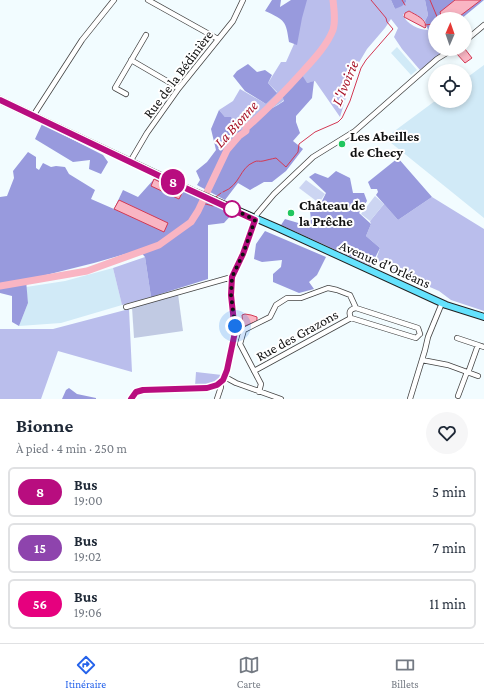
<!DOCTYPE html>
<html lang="fr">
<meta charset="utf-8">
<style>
body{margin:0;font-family:"Crimson Pro",serif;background:#f6f6f7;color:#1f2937;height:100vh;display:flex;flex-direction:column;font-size:15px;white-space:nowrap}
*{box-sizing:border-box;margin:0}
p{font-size:13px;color:#747a83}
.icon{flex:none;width:22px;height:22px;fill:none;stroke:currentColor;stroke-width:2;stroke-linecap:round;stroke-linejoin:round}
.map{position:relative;height:399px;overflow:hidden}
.drawer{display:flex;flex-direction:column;background:#fff;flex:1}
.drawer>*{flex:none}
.badge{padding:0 8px;border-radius:13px;font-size:14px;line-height:26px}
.needle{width:26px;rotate:2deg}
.buttons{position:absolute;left:428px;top:12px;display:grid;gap:8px}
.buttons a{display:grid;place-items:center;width:44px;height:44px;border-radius:50%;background:#fff;box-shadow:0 2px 6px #0003;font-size:20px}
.you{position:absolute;width:20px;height:20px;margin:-10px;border:3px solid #fff;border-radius:50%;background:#1a73e8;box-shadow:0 0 0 6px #1a73e833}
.map>.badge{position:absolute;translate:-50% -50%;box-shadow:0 0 0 2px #fff}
.round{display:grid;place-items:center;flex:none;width:42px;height:42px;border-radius:21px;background:#f6f6f7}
.headline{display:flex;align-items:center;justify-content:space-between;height:68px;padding:0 16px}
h1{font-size:19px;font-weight:700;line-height:30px}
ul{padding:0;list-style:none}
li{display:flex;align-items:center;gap:12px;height:50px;margin:0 8px 6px;padding:0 8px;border:2px solid #e0e1e3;border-radius:6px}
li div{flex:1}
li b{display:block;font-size:15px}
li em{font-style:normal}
li .badge{min-width:44px;font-weight:700;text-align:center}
.menu{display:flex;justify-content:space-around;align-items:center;height:56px;border-top:1px solid #e0e1e3;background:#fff;font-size:11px;color:#747a83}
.menu a{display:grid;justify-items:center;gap:2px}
.menu .current{color:#2563eb}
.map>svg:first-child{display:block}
.farmland{fill:#d1eaf7}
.green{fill:#babeec}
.forest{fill:#989add}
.cemetery{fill:#c1cae3}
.pitch{fill:#ccd5f2}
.water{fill:#f9b5c3;stroke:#d33954}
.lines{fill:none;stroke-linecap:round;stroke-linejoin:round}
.stream{stroke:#d33954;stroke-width:1}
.river{stroke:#f9b5c3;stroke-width:7}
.minor-casing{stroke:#434343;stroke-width:6}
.major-casing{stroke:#212121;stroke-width:8}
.minor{stroke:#fff;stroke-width:4.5}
.major{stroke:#64e2fd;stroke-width:6}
.line-casing{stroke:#fff;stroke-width:9}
.line{stroke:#b80d7f;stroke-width:6}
.walk{stroke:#101010;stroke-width:4;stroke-dasharray:0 7.2}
.poi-dot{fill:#21c65f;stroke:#fff;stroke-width:1.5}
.stop-dot{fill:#fff;stroke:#b80d7f;stroke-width:2}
.labels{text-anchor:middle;stroke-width:4;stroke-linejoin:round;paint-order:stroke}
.street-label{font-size:14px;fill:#101010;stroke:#fff}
.poi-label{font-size:14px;font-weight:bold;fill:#101010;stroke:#fff;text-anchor:start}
.water-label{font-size:15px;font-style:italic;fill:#a81328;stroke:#fff}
</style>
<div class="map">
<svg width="484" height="399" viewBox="0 0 484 399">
<rect width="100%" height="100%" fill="#f2fcff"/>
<path class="farmland" d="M397,47L417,70L411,75L391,53Z
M484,65V218L385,138L435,101H465V79Z
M113,268L122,305L61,323L19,326L28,303L26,287L65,281Z"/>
<path class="green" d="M302,0H391L395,9L406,2V0H425L428,15L425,21L418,16L409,11L405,13L403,15C407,25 421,31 431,30L434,25L435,49H447L420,70L402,49L394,37L398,28L391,19L385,28L367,49L354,71L340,117L315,81L291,87L282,94L284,100C276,107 267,110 259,116C253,122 250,129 242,130L238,127L232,132L226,127L225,117L219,110L233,101L240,89L266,104L277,92L268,83L281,62H286L298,35Z
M432,197L484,229V311L451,300L439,291L393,271L391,265L382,262L375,263L380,248L366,236L371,224L370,221L384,204L398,220Z
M145,257L151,297L122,305L113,268Z
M129,309L132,372L58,351L41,399H0V329H53Z
M196,372L222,375C216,385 206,385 195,386Z"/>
<path class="forest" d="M272,0H281L280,7L291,0H307L302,18L297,45L289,42C286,21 285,20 265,11Z
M391,0H406V2L402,6L395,9Z
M425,0H484L461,19H435V26L431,30H428L425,21L428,15Z
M248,64L257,72L265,70L272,75L268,83L277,93L266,104L245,91L233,76L237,71Z
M302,75L307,83L314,81L312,98L296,116V122L300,133L293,141L303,149L286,171L272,182H264L250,190L238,183L225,200L197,185L200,180L196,171L207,162L216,150L211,129L219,110L225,117H231L233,122L226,127L232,132L238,126L242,130C250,129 253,122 259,116C267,110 276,107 284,101L282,95Z
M42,124L103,155L108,162L101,174L89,169L90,160L73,162L35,139Z
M28,152L36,157V168L39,170L43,163L51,167L56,166L65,167L69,174L95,190L91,199L114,209L123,190L138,197L155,178L233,213L224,223L208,225V279L151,297L145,257L139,250L94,263L26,280L28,303L19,326L12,322V296L0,293V197L7,196L14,178L13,171Z
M398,158L432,197L398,220L376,195L378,192L377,189H371L368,182Z
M336,171L350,178L353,193H364L367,201L359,213L371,224L366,236L380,248L371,266L281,225L285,219L305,225L311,220L310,211L315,205L321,203L326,193L309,177L315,173L328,178Z
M265,231L326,257L317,275L309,282L314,289L299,293L273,282V274L281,267L282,260L262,262L254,259L256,244Z
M69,388L77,394L96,398V399H62L66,390Z"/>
<path class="cemetery" d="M178,294L183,331L134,338L132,307Z"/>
<path class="pitch" d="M306,180L325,194L319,203L299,188Z
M375,196L384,204L370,221L361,214Z"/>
<path class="water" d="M455,0H481L456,19H442L440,12Z
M409,11C416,15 426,19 426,27L425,28L404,17L405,13Z
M460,49H465L472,58L465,63L457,54Z
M154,179L182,193L179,199L151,186Z
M119,200L168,223L164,232L114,209Z
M245,314L251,315L257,317V321L245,326L243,325L242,315Z"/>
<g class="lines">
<path class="stream" d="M402,0L405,5
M430,0L438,19
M425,25L434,24
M223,192C241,185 239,168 254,162C257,160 260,162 263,161C267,160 271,159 276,158L286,167L298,152L299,144L315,132L338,122L342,118L350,101L361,68L366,60L393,29L387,22L386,18L371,0
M216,197L221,193
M202,203L213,206"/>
<path class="river" d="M0,286L87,271L159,245L191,222L198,211L227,150L239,136L246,131V128C267,110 286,90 304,70C315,58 327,45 333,30C336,21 334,10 333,0"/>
<defs>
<path id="minor" d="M148,0L218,39
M465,41L484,25
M131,60L179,88
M126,94L115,88L146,35
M33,116L82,40L114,0
M130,162L147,133L179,88L233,21L243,0
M126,307L232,277
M351,318C348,312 350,309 356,308L418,328L420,334
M457,338L478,345L468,373
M478,345L484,347
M422,360L448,365L478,376
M254,371L351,318L416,338L420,334
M225,377L236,383L281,399
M259,392L261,384L240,344L244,330L270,317L276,305L287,298H301L328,288L337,290L350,295L356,308
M458,396L467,372
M131,399L136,393L143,390L207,388L217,385L223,380L227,370L235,332L234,315L231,295L232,277L243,254L257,214L274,194L313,157L355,131L421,73L437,59L453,49
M217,399L221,387L220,383
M410,399L425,350L428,337L442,303"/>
<path id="major" d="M0,100L195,192L278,228L446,305L484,317"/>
</defs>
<use href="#minor" class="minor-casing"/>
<use href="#major" class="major-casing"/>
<use href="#minor" class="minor"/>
<use href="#major" class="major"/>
</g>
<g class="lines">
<defs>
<path id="line" d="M0,100L168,180L255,220L243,254L232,277L231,295L235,332L227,370L223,380L217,385L207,388L143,390L136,392L131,399"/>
</defs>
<use href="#line" class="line-casing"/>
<use href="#line" class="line"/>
<path class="walk" d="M232,209L231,208L255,220L243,254L232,277L231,295L235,326"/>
</g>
<g class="poi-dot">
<circle cx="342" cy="144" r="4"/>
<circle cx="291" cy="213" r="4"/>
</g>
<circle class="stop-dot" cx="232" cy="209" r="8"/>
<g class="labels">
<g class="street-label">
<text transform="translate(178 74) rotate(-53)" y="5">Rue de la Bédinière</text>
<text transform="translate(385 264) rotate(24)" y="5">Avenue d'Orléans</text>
<text transform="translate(297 335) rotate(-29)" y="5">Rue des Grazons</text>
</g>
<g class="poi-label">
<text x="350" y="141">Les Abeilles<tspan x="350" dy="16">de Checy</tspan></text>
<text x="299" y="210">Château de<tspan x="299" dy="16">la Prêche</tspan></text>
</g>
<g class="water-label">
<text transform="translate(345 83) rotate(-67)" y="5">L'Ivoirie</text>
<text transform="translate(236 124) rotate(-48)" y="5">La Bionne</text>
</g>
</g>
</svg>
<div class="buttons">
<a><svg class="needle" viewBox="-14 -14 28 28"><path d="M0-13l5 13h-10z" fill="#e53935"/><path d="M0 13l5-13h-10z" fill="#747a83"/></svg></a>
<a><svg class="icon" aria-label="locate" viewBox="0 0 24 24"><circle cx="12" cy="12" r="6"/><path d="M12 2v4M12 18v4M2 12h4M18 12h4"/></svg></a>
</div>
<div class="you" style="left:235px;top:326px"></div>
<b class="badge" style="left:173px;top:182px;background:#b80d7f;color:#fff">8</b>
</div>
<section class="drawer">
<div class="headline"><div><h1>Bionne</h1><p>À pied · 4 min · 250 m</p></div><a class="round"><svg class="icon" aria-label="heart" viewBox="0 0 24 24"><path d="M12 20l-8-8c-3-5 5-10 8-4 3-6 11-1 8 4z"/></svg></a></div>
<ul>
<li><span class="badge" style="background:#b80d7f;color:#fff">8</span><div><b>Bus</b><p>19:00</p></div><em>5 min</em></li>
<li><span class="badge" style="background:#8e44ad;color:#fff">15</span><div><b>Bus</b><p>19:02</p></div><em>7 min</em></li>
<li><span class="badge" style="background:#e6007e;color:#fff">56</span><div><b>Bus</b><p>19:06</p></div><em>11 min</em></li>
</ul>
</section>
<nav class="menu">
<a class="current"><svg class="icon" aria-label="directions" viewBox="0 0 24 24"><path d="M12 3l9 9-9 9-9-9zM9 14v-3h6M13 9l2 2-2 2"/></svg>Itinéraire</a>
<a><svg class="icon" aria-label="map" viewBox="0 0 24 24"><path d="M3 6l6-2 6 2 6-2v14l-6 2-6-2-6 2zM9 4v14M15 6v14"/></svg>Carte</a>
<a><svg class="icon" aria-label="tickets" viewBox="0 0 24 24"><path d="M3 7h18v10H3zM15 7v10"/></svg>Billets</a>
</nav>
